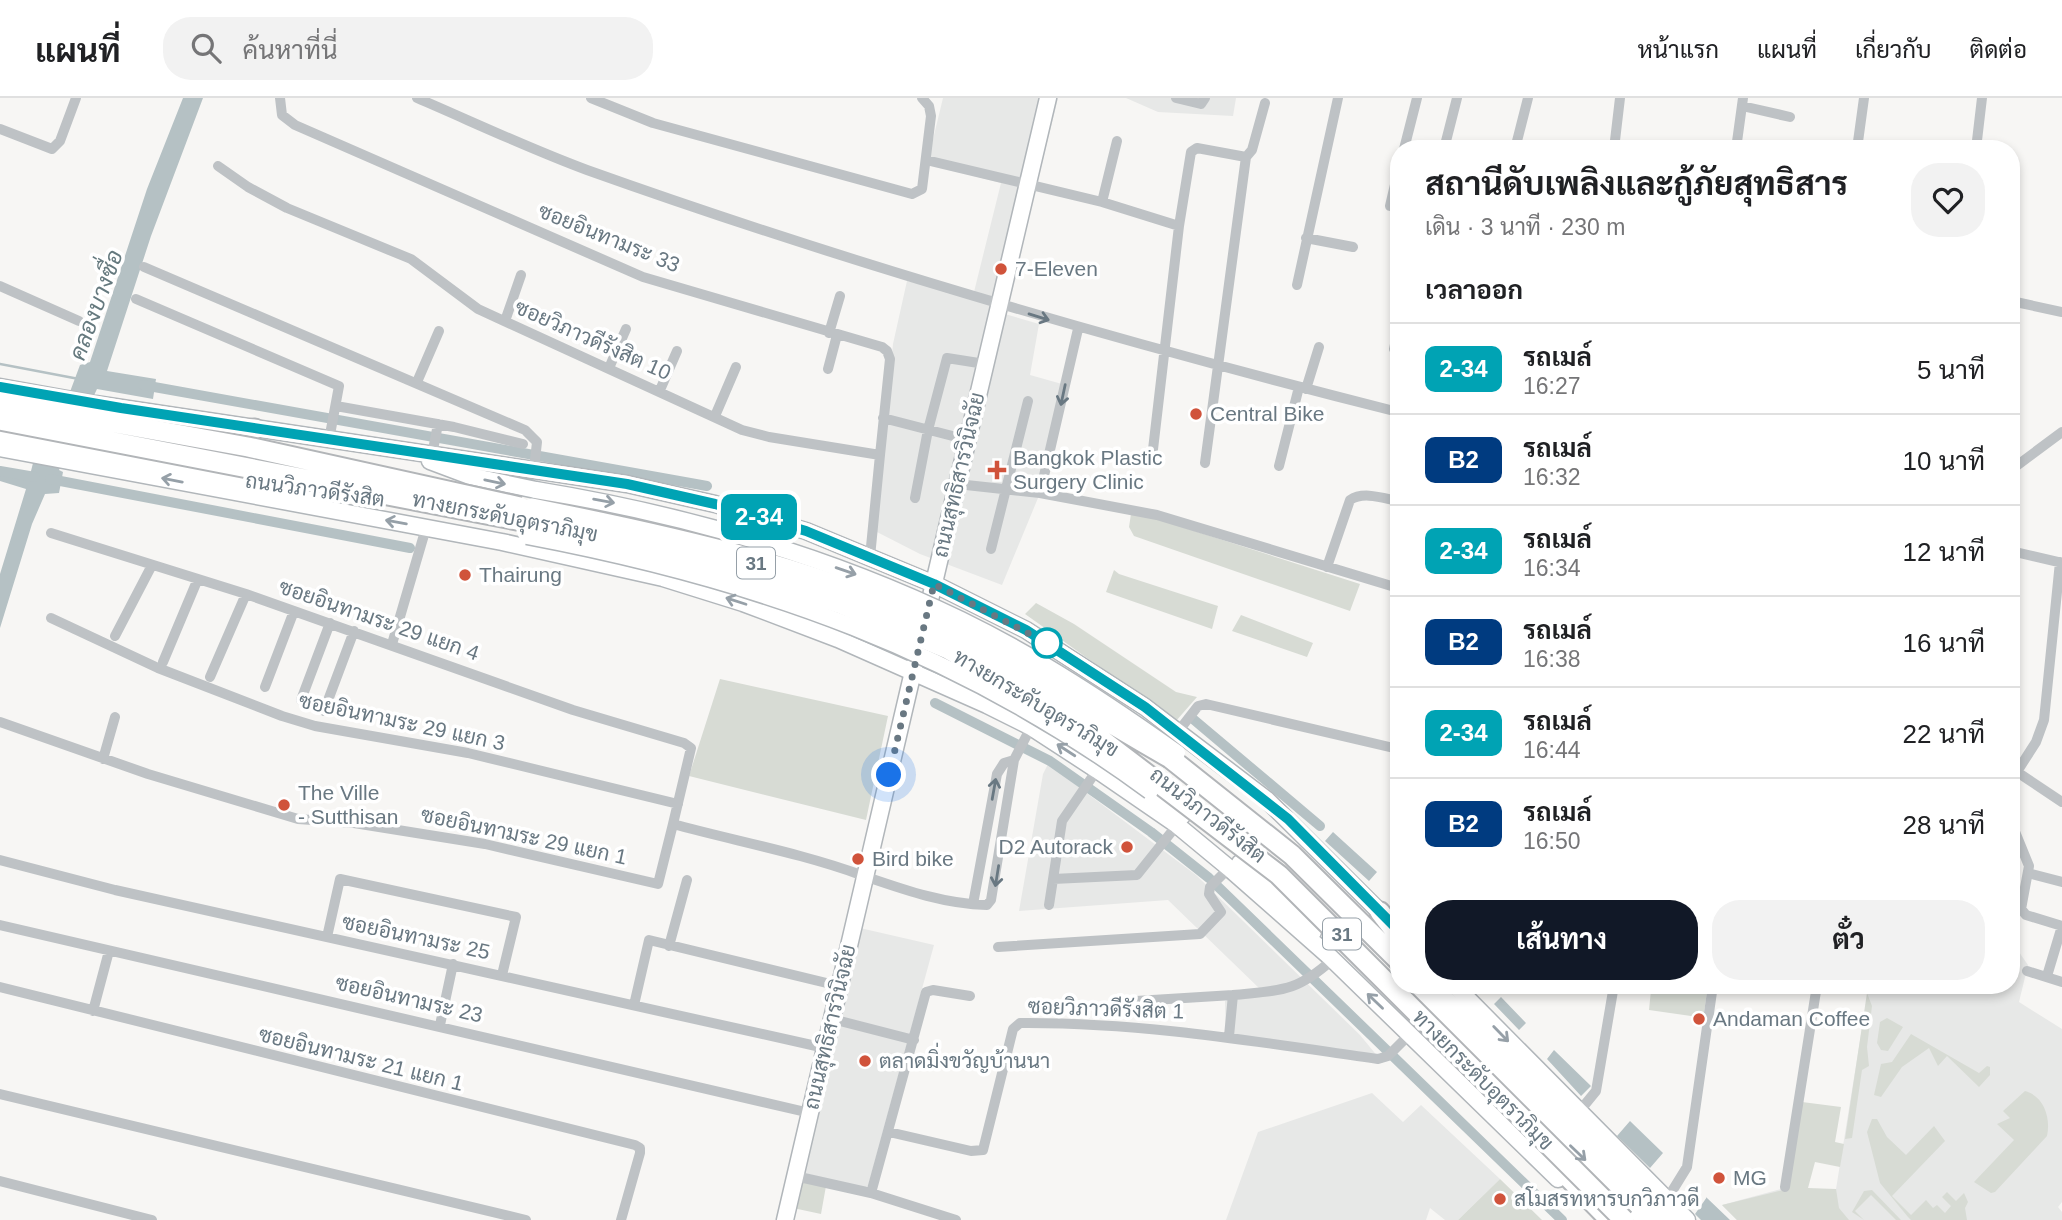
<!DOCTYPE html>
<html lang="th">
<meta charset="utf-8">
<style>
body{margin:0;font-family:Arial,Sarabun,sans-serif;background:#f2f2f2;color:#202124;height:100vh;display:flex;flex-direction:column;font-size:26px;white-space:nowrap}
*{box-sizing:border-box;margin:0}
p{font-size:23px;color:#757577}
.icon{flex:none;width:38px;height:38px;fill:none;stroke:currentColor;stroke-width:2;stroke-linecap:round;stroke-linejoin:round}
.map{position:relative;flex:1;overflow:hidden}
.drawer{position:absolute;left:1390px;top:42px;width:630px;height:854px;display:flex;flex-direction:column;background:#fff;border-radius:28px;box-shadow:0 4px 10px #0003}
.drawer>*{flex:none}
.badge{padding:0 14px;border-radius:10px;font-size:24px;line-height:46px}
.you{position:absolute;width:35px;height:35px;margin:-18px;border:5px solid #fff;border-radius:50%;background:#1a73e8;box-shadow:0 0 0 10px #1a73e833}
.map>.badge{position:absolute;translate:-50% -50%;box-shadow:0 0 0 4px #fff}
h2{padding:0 35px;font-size:26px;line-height:63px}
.round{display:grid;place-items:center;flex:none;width:74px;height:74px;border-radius:28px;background:#f2f2f2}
.summary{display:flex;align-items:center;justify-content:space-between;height:119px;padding:0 35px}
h1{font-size:33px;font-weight:700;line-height:52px}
.cta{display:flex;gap:14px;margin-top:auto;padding:14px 35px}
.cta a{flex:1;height:80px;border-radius:28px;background:#111827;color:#fff;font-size:28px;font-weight:700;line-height:80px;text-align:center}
.cta a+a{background:#f2f2f2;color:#202124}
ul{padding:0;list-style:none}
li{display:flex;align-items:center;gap:21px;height:91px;padding:0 35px;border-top:2px solid #e0e0e0}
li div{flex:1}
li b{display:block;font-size:26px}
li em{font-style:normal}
li .badge{min-width:77px;font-weight:700;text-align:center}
header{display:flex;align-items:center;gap:42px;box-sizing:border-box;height:98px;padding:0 35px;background:#fff;border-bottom:2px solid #e0e0e0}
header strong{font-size:33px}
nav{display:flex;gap:38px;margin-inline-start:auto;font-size:24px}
.search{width:490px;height:63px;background:#f2f2f2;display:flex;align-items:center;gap:18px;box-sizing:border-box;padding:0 24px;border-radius:28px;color:#757577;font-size:26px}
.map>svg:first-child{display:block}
.built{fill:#e7e8e7}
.green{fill:#d7dbd4}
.water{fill:#b5c1c4}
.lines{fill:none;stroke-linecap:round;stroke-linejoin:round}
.stream{stroke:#b5c1c4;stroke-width:2.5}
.canal{stroke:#b5c1c4;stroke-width:10}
.secondary-casing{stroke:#b1b6ba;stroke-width:19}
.highway-casing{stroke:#b2b5b8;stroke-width:23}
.street{stroke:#bec2c5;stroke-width:10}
.secondary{stroke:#fff;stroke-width:16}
.highway{stroke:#fff;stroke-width:19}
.secondary-bridge-casing{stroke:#b1b6ba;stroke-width:19;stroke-linecap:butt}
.highway-bridge-casing{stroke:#b2b5b8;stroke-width:23;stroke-linecap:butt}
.secondary-bridge{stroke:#fff;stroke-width:16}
.highway-bridge{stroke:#fff;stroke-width:19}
.oneway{stroke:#697882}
.oneway2{stroke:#96a0a8}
.line-casing{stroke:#fff;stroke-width:16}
.line{stroke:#00a3b4;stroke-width:10}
.walk{stroke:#697882;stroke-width:7;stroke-dasharray:0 12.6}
.poi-dot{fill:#d0533b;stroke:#fff;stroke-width:2.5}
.stop-dot{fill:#fff;stroke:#00a3b4;stroke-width:3.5}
.labels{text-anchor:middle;stroke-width:7;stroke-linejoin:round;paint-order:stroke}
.shield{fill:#fff;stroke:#96a0a8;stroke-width:2}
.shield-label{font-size:19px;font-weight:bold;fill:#697882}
.street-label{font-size:21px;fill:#697882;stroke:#fff}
.poi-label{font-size:21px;fill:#697882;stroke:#fff;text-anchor:start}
.water-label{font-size:23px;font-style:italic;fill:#65797e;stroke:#fff}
</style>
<header>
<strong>แผนที่</strong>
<div class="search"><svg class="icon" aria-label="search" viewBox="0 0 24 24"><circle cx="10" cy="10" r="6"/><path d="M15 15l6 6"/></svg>ค้นหาที่นี่</div>
<nav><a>หน้าแรก</a><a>แผนที่</a><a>เกี่ยวกับ</a><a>ติดต่อ</a></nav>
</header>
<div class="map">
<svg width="2062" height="1122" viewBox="0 0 2062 1122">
<rect width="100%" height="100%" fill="#f7f6f4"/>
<path class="built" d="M943,0H1058L1005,216L1039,226L1030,277L1062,286L1038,400L1002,487L920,456L875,433L893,246L907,183L973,198L1001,85L927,66Z
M1126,0H1236L1233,18L1158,14Z
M1048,666L1196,777L1360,937L1383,965L1226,940L1225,903L1260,891L1168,802L1019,813L1043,676Z
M860,830L934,847L868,1088L864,1090L800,1074Z
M2012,844L2028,867L2019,904L2062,931V1104L2058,1109L2062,1114V1122H1737L1722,1107L1781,1091H1836L1869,887H2011Z
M1372,995L1403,1024L1421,1007L1500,1081L1458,1122H1445L1430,1110L1426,1122H1226L1258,1034Z"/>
<path class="green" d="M1131,416L1160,422L1360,486L1350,513L1134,438L1129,429Z
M1114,472L1119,476L1218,508L1212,531L1106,494Z
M1036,505L1074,526L1176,594L1197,599L1176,623L1025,516Z
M1241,517L1313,545L1307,559L1232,533Z
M720,581L888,618L866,722L689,678Z
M1665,887H1708L1704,915L1698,919L1649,912L1651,892L1664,894Z
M1867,895L1872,908L1867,949L1869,968L1862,972L1852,1040L1845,1041Z
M1887,920L1903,929L1888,953L1881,952L1877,945L1880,924Z
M1911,936L1979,975L1987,968L1990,969V977L1979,989L1947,958L1938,968L1929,950L1902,969L1881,999L1874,997L1881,966L1892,964Z
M2025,993C2044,998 2051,1020 2047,1038L1995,1094L1991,1095L1974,1084L2014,1042L1997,1026L2010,1020L2003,1013Z
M1802,1004L1841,1009L1835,1044L1844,1046L1840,1069L1815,1064L1808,1090L1836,1091L1839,1110L1849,1122H1737L1722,1107L1787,1091Z
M1872,1021H1877L1887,1039L1906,1057L1934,1028L1945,1043L1892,1098L1911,1117L1926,1102L1933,1110L1937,1107L1945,1115L1951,1108L1942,1099L1947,1094L1956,1103L1964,1095L1968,1104L1965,1110L1967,1122H1911L1908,1119L1880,1085L1867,1034Z
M1500,1081L1541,1121L1542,1122H1458Z
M801,1082L826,1088L821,1116L793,1110Z
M1872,1092L1901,1122H1896L1871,1097L1855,1113L1864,1122L1852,1114L1864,1093Z"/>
<path class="water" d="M183,0H203L151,138L107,273L156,281L153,301L97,291L59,372L63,374L59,395L45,396L32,426L0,530V476L26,391L0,383V376L21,381L23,377H30L33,365L43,366L80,267L90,264L147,91Z
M1333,734L1377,774L1369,783L1325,743Z
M1501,899L1526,925L1519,932L1494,906Z
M1554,952L1591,988L1581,998L1547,961Z
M1630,1023L1663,1055L1650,1070L1617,1038Z
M1707,1099V1100L1730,1122H1701L1695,1116Z"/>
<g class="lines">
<path class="stream" d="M0,266L79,281"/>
<path class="canal" d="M143,287L707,388
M0,373L35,379
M50,381L410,450
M935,605L1050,663L1151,734L1209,780L1562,1122
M1193,621L1320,728"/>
<defs>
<path id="secondary" d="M0,289L95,306L627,386L715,406L806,433L934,486L1026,532L1145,609L1266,701L1388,822
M0,350L502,444L663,480L743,505L838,541L987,607L1031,629L1097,672L1177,727L1229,770L1330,859L1558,1081
M430,363L470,378L536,392
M926,519L1048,0
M1150,693L1182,718
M1240,765L1298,815L1313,834
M1454,887L1687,1122
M785,1122L915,565"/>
<path id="highway" d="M200,336L255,331
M0,337L258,385L337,395
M1170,660L1292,757L1398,862
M1380,814L1398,837
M1407,887L1647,1122
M1426,887L1465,919L1670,1122
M1481,990L1610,1122"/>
</defs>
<use href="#secondary" class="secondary-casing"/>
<use href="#highway" class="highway-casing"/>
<path class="street" d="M280,0L282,17L295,27L643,179L882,249L887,253L890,261L880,357
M417,0C473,24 530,51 587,72C853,167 1124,245 1398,314
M591,0L653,25L912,96L922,91L931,18L929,8L922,0
M1176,0L1201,6L1205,0
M1742,8L1790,19
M0,31L52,51L60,43L76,0
M1404,51L1417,0
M1444,51L1457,0
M1515,51L1528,0
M1614,51L1620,0
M1736,51L1743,0
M1857,51L1864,0
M1976,51L1982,0
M926,62L1102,104L1179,128
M218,68L248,89L287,110L411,161L478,211L742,332L769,339L880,357L870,459
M1102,104L1117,43
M1390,108L1398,74
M1306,140L1353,149
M144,169L525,332L537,344L534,371
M1297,187L1338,0
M0,188L79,223
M136,201L339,288L329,342
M2011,203L2062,214
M505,223L521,177
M829,235L840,198
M1394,251L1398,232
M609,270L626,231
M828,271L837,237
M417,284L439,233
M1306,291L1319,249
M660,292L677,253
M336,308L454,329L523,346
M715,318L736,269
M883,320L968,342
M432,357L438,326
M1152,360L1179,128L1191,54L1197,50L1246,59
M1205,365L1246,59L1252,52L1265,5
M1279,368L1299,289
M2011,372L2062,334
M957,386L1040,395L1157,417L1398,490
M1040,395L1078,231
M915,400L928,332L947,260L985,266
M51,435L246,496L573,612L684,645L691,650L673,726C735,743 801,755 861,777C902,791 943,806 987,807L991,802L1014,662L1031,629
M991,451L1028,303
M2011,453L2062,465
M1327,469L1350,402C1363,393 1383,400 1398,403
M51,520L158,570L282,618L315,628L468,655L678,706
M115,538L151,469
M392,546L426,430
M163,564L197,483
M210,579L246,496
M265,589L294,513
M301,602L330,525
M324,613L354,533
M0,624L148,676L298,721L354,725L485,746L658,786L673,726
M1177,635L1198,608L1206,606L1398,651
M103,661L115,619
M2011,670L2062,704
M2011,683L2036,644L2044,622L2060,464
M2011,724L2029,768L2021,811L2026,817L2062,828
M0,762L115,792L825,950
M2028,775L2062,784
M1053,781L1137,777L1177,727
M973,806L997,676L1004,665L1014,662
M1049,807L1062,723L1097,672
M0,827L810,1015
M327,839L340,781L516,819L502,877
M669,848L687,782
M998,849L1200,836L1221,814L1209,796L1210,789L1229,770
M2027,873L2062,884
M2047,878L2062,828
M0,889L635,1047L640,1050V1055L621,1122
M1120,904L1233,897
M634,907L649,842L839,888
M93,913L109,853
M832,921L914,942
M440,927L453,866
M1229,938L1233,897C1281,892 1295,895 1332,862
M0,996L526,1122
M1578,1015L1596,993L1614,887
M889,1034L971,1053L983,1052L1013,931L1020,925C1141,924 1258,944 1378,961L1388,958L1410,936
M795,1078L871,1095L956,1122
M0,1083L152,1122
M1785,1089L1817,887
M871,1095L926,894L933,892L970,898
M1666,1103L1687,1069L1713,887"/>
<use href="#secondary" class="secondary"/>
<use href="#highway" class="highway"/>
<defs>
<path id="secondary-bridge" d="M536,392C682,416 827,457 961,522C1037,559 1108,606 1177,655
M527,438C759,482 958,552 1150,693"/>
<path id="highway-bridge" d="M0,304L248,349L520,409
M0,322L605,439L722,467L841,506L948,551L1093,635L1279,777L1624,1122
M532,410C677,439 825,471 958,538C1031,575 1099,620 1170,660"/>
</defs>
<use href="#secondary-bridge" class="secondary-bridge-casing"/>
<use href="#highway-bridge" class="highway-bridge-casing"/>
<use href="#secondary-bridge" class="secondary-bridge"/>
<use href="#highway-bridge" class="highway-bridge"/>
</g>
<defs><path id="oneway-shaft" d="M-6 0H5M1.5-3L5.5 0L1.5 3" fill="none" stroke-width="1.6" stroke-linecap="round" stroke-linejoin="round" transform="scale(1.75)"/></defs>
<g class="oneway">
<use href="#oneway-shaft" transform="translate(1039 219) rotate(17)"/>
<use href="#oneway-shaft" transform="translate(1063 297) rotate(102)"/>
<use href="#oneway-shaft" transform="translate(994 691) rotate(-80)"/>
<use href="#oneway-shaft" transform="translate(997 778) rotate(99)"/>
</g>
<g class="oneway2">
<use href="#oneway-shaft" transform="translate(172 382) rotate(-169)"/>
<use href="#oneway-shaft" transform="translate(495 384) rotate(12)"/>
<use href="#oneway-shaft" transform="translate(604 403) rotate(10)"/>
<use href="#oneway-shaft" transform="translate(396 424) rotate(-170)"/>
<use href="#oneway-shaft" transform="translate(846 473) rotate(19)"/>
<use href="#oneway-shaft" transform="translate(736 503) rotate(-162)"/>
<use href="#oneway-shaft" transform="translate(1066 652) rotate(-147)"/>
<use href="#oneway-shaft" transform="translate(1375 903) rotate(-136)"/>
<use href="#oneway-shaft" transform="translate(1501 936) rotate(46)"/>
<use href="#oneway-shaft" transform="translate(1578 1055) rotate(44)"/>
</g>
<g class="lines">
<defs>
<path id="line" d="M0,289L121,310L627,386L715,406L806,433L934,486L1026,532L1145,609L1288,721L1398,832"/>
</defs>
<use href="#line" class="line-casing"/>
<use href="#line" class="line"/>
<path class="walk" d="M889,677L934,486L1047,545"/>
</g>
<g class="poi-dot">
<circle cx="1001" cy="171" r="7"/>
<circle cx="1196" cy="316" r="7"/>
<path d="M993.5 361.5h7v7h7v7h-7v7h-7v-7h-7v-7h7z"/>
<circle cx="465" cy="477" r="7"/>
<circle cx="284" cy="707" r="7"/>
<circle cx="1127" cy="749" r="7"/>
<circle cx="858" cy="761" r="7"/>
<circle cx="1699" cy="921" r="7"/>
<circle cx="865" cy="963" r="7"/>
<circle cx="1719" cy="1080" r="7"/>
<circle cx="1500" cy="1101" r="7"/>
</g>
<circle class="stop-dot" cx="1047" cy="545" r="14"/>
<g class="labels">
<g class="shield">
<rect x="737" y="449.5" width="38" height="31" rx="5"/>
<rect x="1323" y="820.5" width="38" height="31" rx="5"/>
</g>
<g class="shield-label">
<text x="756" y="472">31</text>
<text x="1342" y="843">31</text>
</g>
<g class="street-label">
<text transform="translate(609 140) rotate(22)" y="7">ซอยอินทามระ 33</text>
<text transform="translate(593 242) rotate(24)" y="7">ซอยวิภาวดีรังสิต 10</text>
<text transform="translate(959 377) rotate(-77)" y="7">ถนนสุทธิสารวินิจฉัย</text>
<text transform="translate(315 392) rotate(8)" y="7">ถนนวิภาวดีรังสิต</text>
<text transform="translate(505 419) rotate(11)" y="7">ทางยกระดับอุตราภิมุข</text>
<text transform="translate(379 522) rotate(19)" y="7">ซอยอินทามระ 29 แยก 4</text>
<text transform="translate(1036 605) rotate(31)" y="7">ทางยกระดับอุตราภิมุข</text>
<text transform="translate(402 624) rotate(12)" y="7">ซอยอินทามระ 29 แยก 3</text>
<text transform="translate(1208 717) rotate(38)" y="7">ถนนวิภาวดีรังสิต</text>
<text transform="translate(524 738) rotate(12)" y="7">ซอยอินทามระ 29 แยก 1</text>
<text transform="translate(416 839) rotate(12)" y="7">ซอยอินทามระ 25</text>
<text transform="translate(409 901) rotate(13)" y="7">ซอยอินทามระ 23</text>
<text transform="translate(1106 911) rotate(2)" y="7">ซอยวิภาวดีรังสิต 1</text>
<text transform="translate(830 929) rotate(-77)" y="7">ถนนสุทธิสารวินิจฉัย</text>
<text transform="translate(361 961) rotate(14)" y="7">ซอยอินทามระ 21 แยก 1</text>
<text transform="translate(1483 982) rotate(45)" y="7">ทางยกระดับอุตราภิมุข</text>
</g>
<g class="poi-label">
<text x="1015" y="178">7-Eleven</text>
<text x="1210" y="323">Central Bike</text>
<text x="1013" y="367">Bangkok Plastic<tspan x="1013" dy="24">Surgery Clinic</tspan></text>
<text x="479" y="484">Thairung</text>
<text x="298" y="702">The Ville<tspan x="298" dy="24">- Sutthisan</tspan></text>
<text x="1113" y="756" text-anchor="end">D2 Autorack</text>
<text x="872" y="768">Bird bike</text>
<text x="1713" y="928">Andaman Coffee</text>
<text x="879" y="970">ตลาดมิ่งขวัญบ้านนา</text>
<text x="1733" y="1087">MG</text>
<text x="1514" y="1108">สโมสรทหารบกวิภาวดี</text>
</g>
<g class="water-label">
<text transform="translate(96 207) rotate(-70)" y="8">คลองบางซื่อ</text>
</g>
</g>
</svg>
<div class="you" style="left:889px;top:677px"></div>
<b class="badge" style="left:759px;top:419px;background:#00a3b4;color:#fff">2-34</b>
<section class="drawer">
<div class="summary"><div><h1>สถานีดับเพลิงและกู้ภัยสุทธิสาร</h1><p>เดิน · 3 นาที · 230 m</p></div><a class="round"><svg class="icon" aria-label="heart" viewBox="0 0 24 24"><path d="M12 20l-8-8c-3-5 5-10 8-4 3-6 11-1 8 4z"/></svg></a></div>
<h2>เวลาออก</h2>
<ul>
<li><span class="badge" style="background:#00a3b4;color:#fff">2-34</span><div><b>รถเมล์</b><p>16:27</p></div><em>5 นาที</em></li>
<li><span class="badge" style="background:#003b80;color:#fff">B2</span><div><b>รถเมล์</b><p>16:32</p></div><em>10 นาที</em></li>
<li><span class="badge" style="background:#00a3b4;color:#fff">2-34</span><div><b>รถเมล์</b><p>16:34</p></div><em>12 นาที</em></li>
<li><span class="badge" style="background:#003b80;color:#fff">B2</span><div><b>รถเมล์</b><p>16:38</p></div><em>16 นาที</em></li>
<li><span class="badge" style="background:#00a3b4;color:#fff">2-34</span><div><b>รถเมล์</b><p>16:44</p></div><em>22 นาที</em></li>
<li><span class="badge" style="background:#003b80;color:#fff">B2</span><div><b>รถเมล์</b><p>16:50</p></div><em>28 นาที</em></li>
</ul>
<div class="cta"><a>เส้นทาง</a><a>ตั๋ว</a></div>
</section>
</div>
